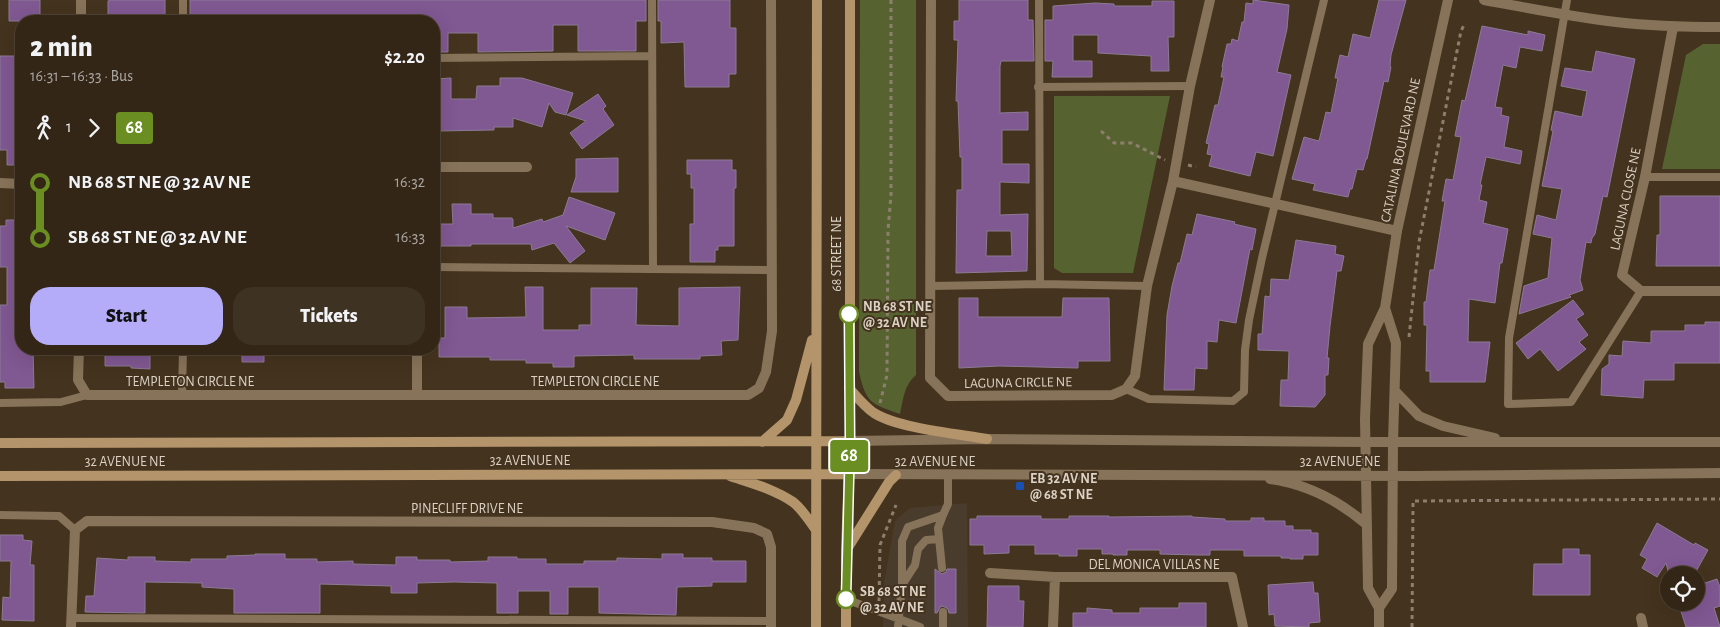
<!DOCTYPE html>
<meta charset="utf-8">
<style>
body{margin:0;font-family:"Alegreya Sans",sans-serif;background:#3e3223;color:#f1f3f6;height:100vh;display:flex;flex-direction:column;font-size:19px;white-space:nowrap}
*{box-sizing:border-box;margin:0}
p{font-size:16px;color:#a9a5a1}
.icon{flex:none;width:28px;height:28px;fill:none;stroke:currentColor;stroke-width:2;stroke-linecap:round;stroke-linejoin:round}
.map{position:relative;flex:1;overflow:hidden}
.panel{position:absolute;left:15px;top:15px;width:425px;height:340px;display:flex;flex-direction:column;background:#332616;border-radius:20px;box-shadow:0 5px 20px #0002,0 0 0 1px #4e4335}
.panel>*{flex:none}
.badge{padding:0 10px;border-radius:4px;font-size:18px;line-height:32px}
.tools{position:absolute;left:1660px;top:566px;display:grid;gap:10px}
.tools a{display:grid;place-items:center;width:45px;height:45px;border-radius:50%;background:#332616;box-shadow:0 5px 20px #0002,0 0 0 1px #4e4335;font-size:25px}
.map>.badge{position:absolute;translate:-50% -50%;box-shadow:0 0 0 2px #fff}
.legs{display:flex;align-items:center;gap:8px;height:55px;padding:0 15px;font-size:16px}
.legs p{margin-inline-start:auto}
.summary{display:flex;align-items:center;justify-content:space-between;height:85px;padding:0 15px}
h1{font-size:28px;font-weight:800;line-height:38px}
.cta{display:flex;gap:10px;margin-top:auto;padding:10px 15px}
.cta a{flex:1;height:58px;border-radius:20px;background:#b4acf9;color:#111;font-size:20px;font-weight:800;line-height:58px;text-align:center}
.cta a+a{background:#3e3223;color:#f1f3f6}
ul{padding:0 15px;list-style:none}
li{display:flex;align-items:center;gap:18px;height:55px;font-size:19px}
li i{display:grid;place-items:center;width:8px;height:100%;margin:0 6px;background:currentColor}
li i::after{content:'';width:12px;height:12px;margin:-6px;border:4px solid;border-radius:50%;background:#332616}
li p{margin-inline-start:auto}
li:first-child i{background:linear-gradient(#0000 50%,currentColor 0)}
li:last-child i{background:linear-gradient(currentColor 50%,#0000 0)}
.map>svg:first-child{display:block}
.commercial{fill:#493c2d}
.green{fill:#566331}
.building{fill:#805892;stroke:#8c7b94;fill-rule:evenodd}
.lines{fill:none;stroke-linecap:round;stroke-linejoin:round}
.path{stroke:#8d7f6e;stroke-width:3;stroke-dasharray:4 4;stroke-linecap:butt}
.service{stroke:#877359;stroke-width:8}
.minor{stroke:#877359;stroke-width:10}
.tertiary{stroke:#877359;stroke-width:10}
.secondary{stroke:#b3946b;stroke-width:10}
.line-1-casing{stroke:#fff;stroke-width:11}
.line-1{stroke:#6b8e23;stroke-width:8}
.stop-1-dot{fill:#fff;stroke:#6b8e23;stroke-width:2.5}
.transit-dot{fill:#1a4fb4;stroke:#44331e;stroke-width:2}
.labels{text-anchor:middle;stroke-width:4;stroke-linejoin:round;paint-order:stroke}
.street-label{font-size:14px;fill:#dbd1c4;stroke:#44331e}
.stop-label{font-size:14px;font-weight:bold;fill:#dbd1c4;stroke:#44331e;text-anchor:start}
.poi-label{font-size:14px;font-weight:bold;fill:#dbd1c4;stroke:#44331e;text-anchor:start}
</style>
<div class="map">
<svg width="1720" height="627" viewBox="0 0 1720 627">
<rect width="100%" height="100%" fill="#44331e"/>
<path class="commercial" d="M967,503L968,627H883L884,583L895,521L910,508Z"/>
<path class="green" d="M860,0H916V375C904,385 903,400 900,414C871,404 866,403 859,372Z
M1703,44H1720V169H1662L1686,55Z
M1054,96H1170L1133,273H1062L1054,268Z"/>
<path class="building" d="M9,0H40V15H32V21H9Z
M110,0H165V20H108V1Z
M190,0H646V21H636V51H578V25H553V51L478,52V33H448V52H434V21H190Z
M658,0H730V28H736V74H729V87H685L684,42L661,43V21H658Z
M959,0H1028V20H1033L1034,61H1001L1000,66V113L1028,112V130H1002V164H1029V183L1000,182V215L1028,214L1027,271L956,273L957,190H962V157H960L958,101H956L958,40H954V21H959ZM987,231H1011L1012,256H986Z
M1253,0L1289,5L1287,29L1277,72L1291,75L1273,156L1256,152L1250,176L1209,166L1212,155L1207,154L1209,144L1206,143L1215,105H1218L1224,77H1221L1223,67H1222L1227,44H1231L1232,39L1238,41L1242,22H1244L1246,3L1253,4Z
M1379,0H1406L1391,55L1390,66L1391,67L1388,82L1384,81L1367,159H1366L1363,170L1357,169L1352,189H1350L1348,197L1313,190L1315,184L1292,179L1304,137L1319,141L1326,112L1331,113L1338,78H1335L1340,55L1348,57L1353,34L1370,38Z
M1152,1H1174V37H1168L1169,71H1151V56L1098,53V35H1073V61H1092V77H1052L1053,61H1045V20H1053V6L1095,3L1114,4V6H1152Z
M1482,26L1528,35V31L1545,35L1542,51L1520,47L1516,68L1503,65L1495,107L1502,108L1501,115L1509,117L1504,147L1522,151L1520,164L1486,157L1480,185H1482L1479,200L1487,202L1483,223L1508,229L1502,263H1500L1495,303L1469,299L1468,342H1490L1485,382H1430V371H1426L1427,325H1424V302H1426L1430,270H1434L1445,201H1442L1446,179L1453,180L1461,137L1455,136L1462,100L1465,101Z
M1596,51L1635,59L1607,197L1603,196L1595,234L1592,238L1591,243L1586,242L1580,280L1583,290L1569,295L1571,297L1519,314L1524,286L1548,278L1552,238L1533,234L1537,215L1556,220L1562,189L1542,186L1553,131L1551,130L1555,111L1582,117L1587,91L1561,86L1565,68L1592,72Z
M0,56H21V165H7V150H0Z
M451,78V99H476L477,86H500V78H522L573,93L566,115L555,112L549,103L542,127L513,118V127H494V130L437,131V97H434V79Z
M598,94L606,106L603,109L614,125L582,149L570,133L586,121L567,115Z
M618,158V192H571L576,177V159Z
M687,160H732V170H736V188H734V246H718V250H715V262H690V224H694V188H691V174H687Z
M1660,196H1720V266H1656L1657,235H1660Z
M569,197L615,213L605,240L566,226L585,251L570,263L554,243L532,250L531,244H471V246H437V224H453L452,204H471V214H493V218H512L513,220V228L542,219L543,222L563,215Z
M1197,214L1235,222L1234,224L1256,229L1252,250L1250,249L1236,323L1219,320L1217,342L1207,341V369L1195,368L1194,390H1164L1167,315L1172,286L1178,263H1180L1187,234L1192,235Z
M6,220H21V349H33L34,388H5V382H0V305H7V267H0V226H6Z
M1296,240L1336,246L1335,254L1344,256L1341,271H1337L1330,326L1327,358H1329L1328,375H1325V395L1315,407L1280,406L1281,380H1288L1289,351L1258,350V334H1262L1265,296L1270,297L1271,279L1289,280Z
M525,287H543V330H579V325H591V288H637L636,325L679,326V288L740,287L738,340L721,341L722,355L700,356V359H634V355L574,356V367H553V363H526V360H490V357H439V338H445V307H467V318L526,317Z
M959,298H978V317H1062L1063,298H1109L1110,361H1078V368L999,366L959,368Z
M1573,300L1584,314L1576,319L1588,335L1579,342L1586,349L1558,371L1540,349L1528,359L1516,343Z
M1705,322H1720V363H1674V380H1644L1643,398L1601,395L1602,369L1609,364V355L1622,356L1623,341L1651,343V331H1685V325H1705Z
M105,349H150V369L131,368V366H105Z
M242,349H264V362H242Z
M977,516H1041V519H1069V516H1109V517L1192,516V517L1225,519V521H1251V518H1264V521H1285V526H1293V530H1311V533H1318V555H1303V559H1290V558H1281V556H1244V550H1210V555H1197L1160,554V550H1127V555H1113V554H1102V549H1077V556H1059V554H1035V545H1009V553L984,554V545H970V519H977Z
M1657,523L1694,545L1695,543L1708,550L1694,575H1669L1666,563L1657,577L1642,568L1647,559L1640,555Z
M0,535H23V540L32,541L30,565H34V621L2,620L3,597L10,598L11,561H0Z
M1563,549H1579V555H1590V595H1533L1534,564H1563Z
M255,554H285V559H317V562L353,561V564L396,565V557H417V560H450V562L488,561V557H517V559H546V564H584V561H617V558L662,559V554H683V558H712V561H746V582H712V586L677,587L676,615L599,613V587H568V614H550V591H518V613H497V583L454,582L417,583V593H391V586L320,584V613H234V589L202,587V583L145,582V613L85,612L86,596H94L97,558L128,560V557H155V561L191,562V559H227V556L255,555Z
M935,569L942,574L946,572L947,569H956V613H949L948,609L943,606L940,607L937,613H935Z
M1717,579L1720,587V606L1714,608L1720,627H1686L1678,602H1696V586Z
M1313,582L1314,593H1318L1320,622L1309,623V627L1275,626L1274,614L1269,615L1268,585Z
M988,586H1019V601H1024L1023,627H987Z
M1179,603H1206V627H1073V613H1087V608L1112,610V613H1140V608H1179Z"/>
<g class="lines">
<path class="path" d="M1101,131L1114,143H1132L1165,160
M1188,165L1196,167
M1409,337L1419,242L1461,31L1465,23
M880,403L887,375L888,230L891,195V0
M879,601L880,545L896,505
M1412,627L1413,501L1720,499"/>
<path class="service" d="M183,0V21
M652,0L653,269
M1039,0L1040,284
M1567,0L1509,338L1508,404L1571,402L1641,291
M434,58L652,56
M1038,87L1190,86
M1645,177H1720
M434,267L772,270
M931,286L1040,284L1147,286
M1126,389L1149,399L1233,401L1244,392L1245,350L1249,320L1262,258L1324,0
M182,395L183,349
M0,403L61,402L87,395
M0,515L59,516L75,530
M942,568L938,528L943,515
M902,585L915,565L918,549L926,540L939,539
M846,599C871,609 895,617 920,627
M943,612V627
M71,618L771,621
M898,627L902,585V541L908,527L943,515L948,504V475"/>
<path class="minor" d="M81,0V21
M931,0L930,378L948,396L1112,395L1126,389L1135,376L1147,286L1173,181L1190,86L1210,0
M1484,0C1528,8 1572,17 1616,22C1651,26 1685,27 1720,27
M1673,27L1645,177L1622,275L1641,291H1720
M434,167H527
M1173,181L1397,231
M0,183L21,184
M79,349L78,380L87,395H748L759,388L766,372L772,331L771,0
M417,349V394
M990,573L1055,577H1232L1243,627
M1641,618L1643,627
M71,627L75,530L87,521L712,522L754,528L767,534L771,547V627
M1053,627L1055,577"/>
<path class="tertiary" d="M1395,391L1419,416L1443,426L1495,438
M850,441L987,439L1365,442H1720
M849,474L1413,476L1720,473
M1270,479C1306,484 1339,501 1366,524
M1379,608L1392,589L1393,442L1396,343L1385,308
M1379,627V608L1368,588L1365,419L1368,344L1385,308L1397,231L1448,0"/>
<path class="secondary" d="M849,388C857,397 864,406 874,413C897,428 958,434 987,439
M762,442L787,420L796,400L812,340
M0,443L850,441
M0,476L849,474
M730,476C751,483 774,489 793,502C802,509 809,520 816,530
M847,549L889,482L896,475
M816,627L817,0
M846,627V550L850,441V0"/>
</g>
<g class="lines">
<defs>
<path id="line-1" d="M846,599L850,441L849,314"/>
</defs>
<use href="#line-1" class="line-1-casing"/>
<use href="#line-1" class="line-1"/>
</g>
<g class="stop-1-dot">
<circle cx="849" cy="314" r="9"/>
<circle cx="846" cy="599" r="9"/>
</g>
<rect class="transit-dot" x="1015" y="481" width="10" height="10" rx="2.5"/>
<g class="labels">
<g class="street-label">
<text transform="translate(1400 150) rotate(-78)" y="5">CATALINA BOULEVARD NE</text>
<text transform="translate(1625 199) rotate(-78)" y="5">LAGUNA CLOSE NE</text>
<text transform="translate(836 254) rotate(-90)" y="5">68 STREET NE</text>
<text x="190" y="386">TEMPLETON CIRCLE NE</text>
<text x="595" y="386">TEMPLETON CIRCLE NE</text>
<text transform="translate(1018 382) rotate(-1)" y="5">LAGUNA CIRCLE NE</text>
<text x="530" y="465">32 AVENUE NE</text>
<text x="125" y="466">32 AVENUE NE</text>
<text x="935" y="466">32 AVENUE NE</text>
<text x="1340" y="466">32 AVENUE NE</text>
<text x="467" y="513">PINECLIFF DRIVE NE</text>
<text x="1154" y="569">DEL MONICA VILLAS NE</text>
</g>
<g class="stop-label">
<text x="863" y="311">NB 68 ST NE<tspan x="863" dy="16">@ 32 AV NE</tspan></text>
<text x="860" y="596">SB 68 ST NE<tspan x="860" dy="16">@ 32 AV NE</tspan></text>
</g>
<g class="poi-label">
<text x="1030" y="483">EB 32 AV NE<tspan x="1030" dy="16">@ 68 ST NE</tspan></text>
</g>
</g>
</svg>
<div class="tools">
<a><svg class="icon" aria-label="locate" viewBox="0 0 24 24"><circle cx="12" cy="12" r="6"/><path d="M12 2v4M12 18v4M2 12h4M18 12h4"/></svg></a>
</div>
<b class="badge" style="left:849px;top:456px;background:#6b8e23;color:#fff">68</b>
<section class="panel">
<div class="summary"><div><h1>2 min</h1><p>16:31 – 16:33 · Bus</p></div><b>$2.20</b></div>
<div class="legs"><svg class="icon" aria-label="walk" viewBox="0 0 24 24"><circle cx="13" cy="4" r="2"/><path d="M13 8l-2 6 4 7M11 14l-3 7M7 12l3-4h3l4 4"/></svg>1<svg class="icon" aria-label="forward" viewBox="0 0 24 24"><path d="M9 5l7 7-7 7"/></svg><b class="badge" style="background:#6b8e23;color:#fff">68</b></div>
<ul>
<li><i style="color:#6b8e23"></i><b>NB 68 ST NE @ 32 AV NE</b><p>16:32</p></li>
<li><i style="color:#6b8e23"></i><b>SB 68 ST NE @ 32 AV NE</b><p>16:33</p></li>
</ul>
<div class="cta"><a>Start</a><a>Tickets</a></div>
</section>
</div>
